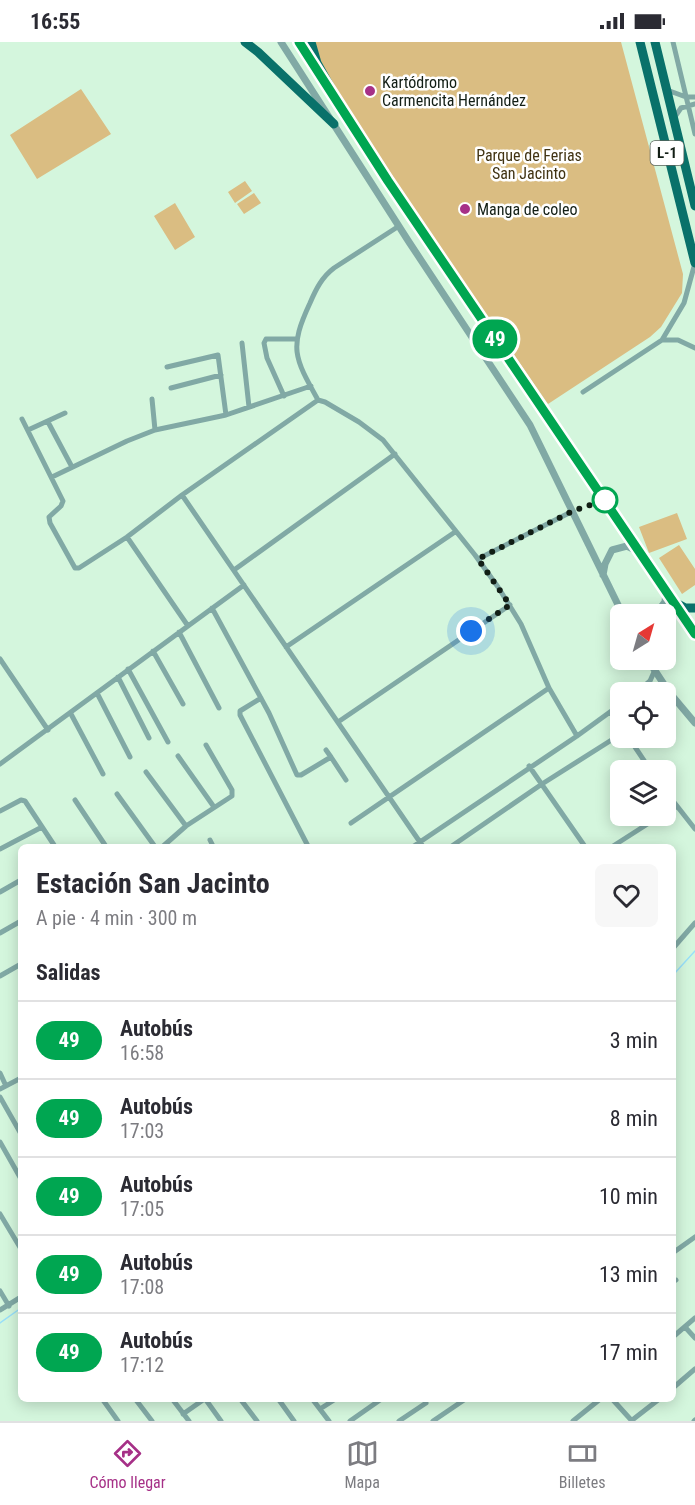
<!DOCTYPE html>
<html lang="es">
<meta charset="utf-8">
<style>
body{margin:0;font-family:"Roboto Condensed",sans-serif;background:#f7f7f7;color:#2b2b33;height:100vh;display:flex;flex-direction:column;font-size:22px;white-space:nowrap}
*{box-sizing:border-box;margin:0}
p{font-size:20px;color:#7c7c81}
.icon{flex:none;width:33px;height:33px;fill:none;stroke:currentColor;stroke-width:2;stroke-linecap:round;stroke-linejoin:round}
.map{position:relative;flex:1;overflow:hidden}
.drawer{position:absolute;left:18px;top:802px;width:658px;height:558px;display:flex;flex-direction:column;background:#fff;border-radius:9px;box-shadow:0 3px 15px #0003}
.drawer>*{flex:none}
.badge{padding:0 12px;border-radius:20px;font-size:21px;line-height:39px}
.needle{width:39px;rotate:37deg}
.buttons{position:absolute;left:610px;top:562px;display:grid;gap:12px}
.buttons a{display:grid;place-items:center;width:66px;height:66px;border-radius:9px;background:#fff;box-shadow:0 3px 15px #0003;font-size:30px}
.you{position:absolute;width:30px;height:30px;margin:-15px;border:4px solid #fff;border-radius:50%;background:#1a73e8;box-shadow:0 0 0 9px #1a73e833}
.map>.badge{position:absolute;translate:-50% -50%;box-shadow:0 0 0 3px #fff}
h2{padding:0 18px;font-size:22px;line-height:54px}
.round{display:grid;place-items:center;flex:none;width:63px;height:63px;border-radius:9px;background:#f7f7f7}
.overview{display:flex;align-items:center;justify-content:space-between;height:102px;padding:0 18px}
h1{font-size:28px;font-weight:700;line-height:45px}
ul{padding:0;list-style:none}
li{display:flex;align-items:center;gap:18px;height:78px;padding:0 18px;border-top:2px solid #e1e1e2}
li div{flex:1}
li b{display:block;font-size:22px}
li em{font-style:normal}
li .badge{min-width:66px;font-weight:700;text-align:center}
.status{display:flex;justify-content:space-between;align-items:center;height:42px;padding:0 30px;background:#fff;direction:ltr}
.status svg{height:16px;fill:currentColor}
.dock{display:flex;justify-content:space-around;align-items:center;height:84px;border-top:2px solid #e1e1e2;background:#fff;font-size:16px;color:#7c7c81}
.dock a{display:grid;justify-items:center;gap:3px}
.dock .on{color:#a63087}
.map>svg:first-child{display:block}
.green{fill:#dabd82}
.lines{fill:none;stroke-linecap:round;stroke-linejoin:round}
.stream{stroke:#98dff9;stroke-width:1.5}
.minor{stroke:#81a9a5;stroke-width:5}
.tertiary{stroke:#81a9a5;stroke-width:7}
.primary{stroke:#09716a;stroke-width:9}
.line-casing{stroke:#fff;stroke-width:14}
.line{stroke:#00a651;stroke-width:9}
.walk{stroke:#121e15;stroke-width:6;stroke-dasharray:0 10.8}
.poi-dot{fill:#a63087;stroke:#fff;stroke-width:2}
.stop-dot{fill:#fff;stroke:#00a651;stroke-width:3}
.labels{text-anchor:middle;stroke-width:5;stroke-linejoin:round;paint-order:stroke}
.shield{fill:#fff;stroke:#59625b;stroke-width:1.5}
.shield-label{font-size:15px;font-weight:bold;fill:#121e15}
.poi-label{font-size:16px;fill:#121e15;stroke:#fff;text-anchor:start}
.park-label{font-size:16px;fill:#413313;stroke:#fff}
</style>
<div class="status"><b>16:55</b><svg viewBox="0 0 49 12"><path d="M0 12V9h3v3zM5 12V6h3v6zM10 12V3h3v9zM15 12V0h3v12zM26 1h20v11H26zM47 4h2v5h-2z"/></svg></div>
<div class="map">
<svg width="695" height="1379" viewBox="0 0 695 1379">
<rect width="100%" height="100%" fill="#d4f6dd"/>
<path class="green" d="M312,0H621L683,232L682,251L661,285L650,295L548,362L435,199L325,31Z
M81,47L111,92L37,137L10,93Z
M245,139L252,149L235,161L228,150Z
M254,151L261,161L244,172L237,162Z
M175,161L195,195L175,208L154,174Z
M677,471L687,497L649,511L639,485Z
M679,503L695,527V543L682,552L659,516Z"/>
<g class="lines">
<path class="stream" d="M674,932L695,909
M0,1281L21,1266"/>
<path class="minor" d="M673,0L695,92
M667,48L686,55H695
M674,76L681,66L695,62
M399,184L334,226C322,235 316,247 310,261C289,306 294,315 318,358L325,360L359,380L383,398L475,513L498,545L521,582L549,646L577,694L621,662
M662,298H678L695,306
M242,301L249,365
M167,325L218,313L226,373
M171,346L221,333
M583,350L662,298L684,261L695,221
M284,354L267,316L264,301L266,297H297
M152,357L155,388
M22,377L63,459L61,464L49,475L50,481L75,526H79L127,495L182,453L318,358
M48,380L72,425
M28,388L65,371
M52,435L127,399L155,388L226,373L311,344
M182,453L424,806
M478,517L573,469
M234,528L395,412
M212,566L269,671L297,733H301L331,715L326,708
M188,584L244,543
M179,590L219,666
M286,605L455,490
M153,609L183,662
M0,617L48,688
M128,627L168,700
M118,635L149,696
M97,651L130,715
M636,651L650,639L654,630
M655,651L669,650
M261,656L240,669V673L309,806
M611,670L621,685
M71,672L103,732
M338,680L510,563
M629,696L651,729
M178,714L214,765
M331,715L346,738
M0,722L188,584L127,495
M529,724L586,806
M146,730L186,784
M666,750L695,787
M117,752L156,806
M75,758L107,806
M0,769L21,758L25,759L56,806
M666,770L676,765
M351,781L549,646
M210,798L214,806
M161,806L186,784L232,754V748L206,703
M411,806L577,694
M449,806L542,742L621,692
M610,806L660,774
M0,807L42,785
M0,850L21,838
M0,891L21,879
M674,905L695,881
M0,934L21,922
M0,1031L6,1044
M0,1047L21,1036
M0,1055L21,1092
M0,1100L21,1137
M0,1172L21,1207
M674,1210L695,1195
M674,1239L676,1238
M0,1249L9,1264
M0,1268L21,1255
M685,1285L695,1296
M674,1294L695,1276
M674,1345L695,1327
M103,1358L118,1379
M136,1358L152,1379
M173,1358L189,1379
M206,1358L221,1379
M241,1358L257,1379
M279,1358L294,1379
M313,1358L329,1379
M613,1358L632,1379
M320,1367L334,1358
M183,1372L203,1358
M350,1379L380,1358
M399,1379L426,1361
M433,1379L464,1358
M573,1379L599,1358
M631,1379L658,1358
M694,1379L695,1378"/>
<path class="tertiary" d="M281,0L409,200L530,383L623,573
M299,0L317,29
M346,74L695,592
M603,533L605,522L612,508L627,504L637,509
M655,573L665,560L666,548
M648,618L669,650L695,681"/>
<path class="primary" d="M245,0L258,10L334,82
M311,0L317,21L348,77
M640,0L695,221
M655,0L695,164
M676,561L685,566H695"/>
</g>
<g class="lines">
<defs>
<path id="line" d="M299,0L388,139L695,592"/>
</defs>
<use href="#line" class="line-casing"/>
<use href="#line" class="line"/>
<path class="walk" d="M471,589L510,563L478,517L573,469L605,458"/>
</g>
<g class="poi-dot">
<circle cx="370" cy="49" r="6"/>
<circle cx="465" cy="167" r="6"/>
</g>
<circle class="stop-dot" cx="605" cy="458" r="12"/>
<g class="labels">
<rect class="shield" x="650.5" y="99" width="33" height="24" rx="4.5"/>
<g class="shield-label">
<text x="667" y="116">L-1</text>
</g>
<g class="poi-label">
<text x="382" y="46">Kartódromo<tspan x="382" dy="18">Carmencita Hernández</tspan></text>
<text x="477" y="173">Manga de coleo</text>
</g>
<g class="park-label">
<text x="529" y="119">Parque de Ferias<tspan x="529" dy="18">San Jacinto</tspan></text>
</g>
</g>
</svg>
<div class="buttons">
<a><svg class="needle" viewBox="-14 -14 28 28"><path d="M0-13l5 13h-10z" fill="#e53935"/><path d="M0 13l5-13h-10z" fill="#7c7c81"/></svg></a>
<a><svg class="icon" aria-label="locate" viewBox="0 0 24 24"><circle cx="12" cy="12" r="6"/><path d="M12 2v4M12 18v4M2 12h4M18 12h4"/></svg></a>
<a><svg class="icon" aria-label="layers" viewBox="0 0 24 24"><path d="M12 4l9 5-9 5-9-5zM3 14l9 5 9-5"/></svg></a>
</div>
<div class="you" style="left:471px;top:589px"></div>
<b class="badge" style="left:495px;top:297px;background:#00a651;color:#fff">49</b>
<section class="drawer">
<div class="overview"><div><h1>Estación San Jacinto</h1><p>A pie · 4 min · 300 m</p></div><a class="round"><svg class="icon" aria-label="heart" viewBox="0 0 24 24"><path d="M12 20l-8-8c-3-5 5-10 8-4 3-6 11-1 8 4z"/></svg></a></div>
<h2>Salidas</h2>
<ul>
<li><span class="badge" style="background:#00a651;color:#fff">49</span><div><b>Autobús</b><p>16:58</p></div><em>3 min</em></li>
<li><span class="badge" style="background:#00a651;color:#fff">49</span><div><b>Autobús</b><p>17:03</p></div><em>8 min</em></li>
<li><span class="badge" style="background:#00a651;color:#fff">49</span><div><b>Autobús</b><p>17:05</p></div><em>10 min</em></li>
<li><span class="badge" style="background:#00a651;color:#fff">49</span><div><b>Autobús</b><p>17:08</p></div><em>13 min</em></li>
<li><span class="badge" style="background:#00a651;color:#fff">49</span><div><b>Autobús</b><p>17:12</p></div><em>17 min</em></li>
</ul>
</section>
</div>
<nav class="dock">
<a class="on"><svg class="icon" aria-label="directions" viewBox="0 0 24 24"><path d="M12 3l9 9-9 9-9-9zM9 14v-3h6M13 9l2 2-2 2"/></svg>Cómo llegar</a>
<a><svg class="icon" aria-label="map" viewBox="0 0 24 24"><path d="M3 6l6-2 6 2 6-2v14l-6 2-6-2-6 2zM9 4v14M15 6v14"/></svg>Mapa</a>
<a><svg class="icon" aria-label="tickets" viewBox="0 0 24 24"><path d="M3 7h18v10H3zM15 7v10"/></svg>Billetes</a>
</nav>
